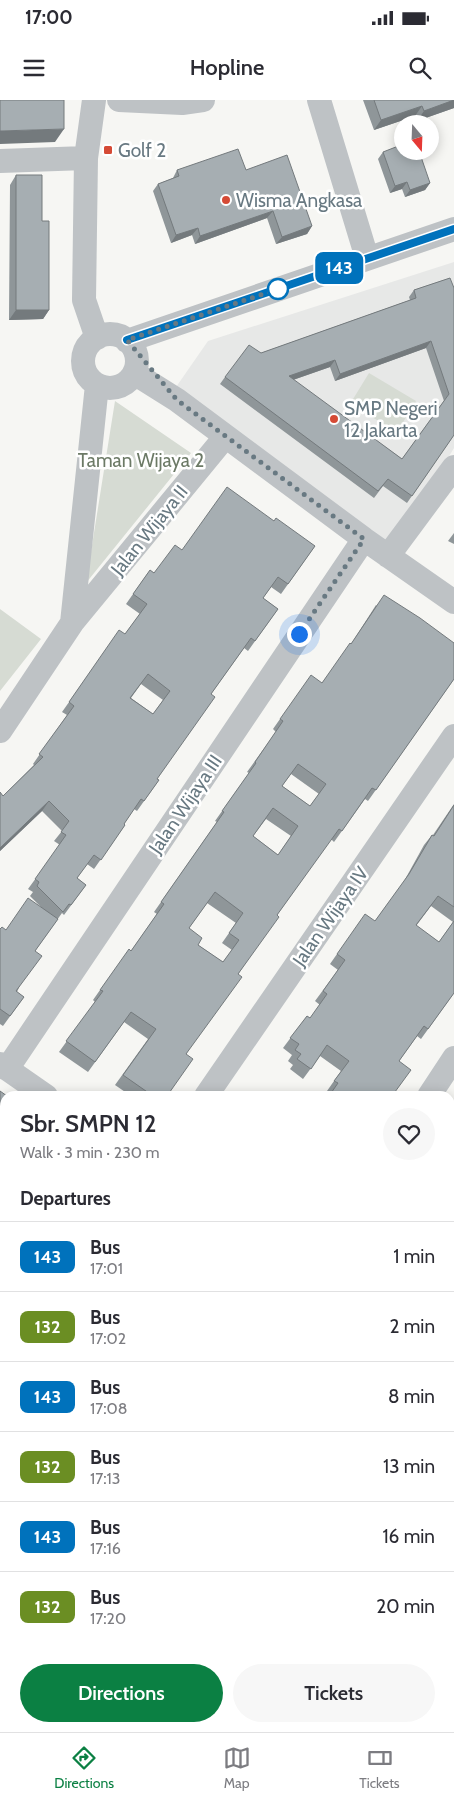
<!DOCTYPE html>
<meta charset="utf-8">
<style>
body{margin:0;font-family:Cabin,sans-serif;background:#f7f7f7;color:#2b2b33;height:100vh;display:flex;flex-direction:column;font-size:19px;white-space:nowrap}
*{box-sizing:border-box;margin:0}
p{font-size:16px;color:#7c7c81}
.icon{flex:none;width:28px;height:28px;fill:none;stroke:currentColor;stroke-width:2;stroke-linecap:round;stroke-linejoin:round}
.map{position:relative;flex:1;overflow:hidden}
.side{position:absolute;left:0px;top:991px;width:455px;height:641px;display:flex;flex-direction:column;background:#fff;border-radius:15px 15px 0 0;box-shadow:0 2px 12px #0003}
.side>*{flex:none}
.badge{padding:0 10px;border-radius:8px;font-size:18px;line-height:32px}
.needle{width:32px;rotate:161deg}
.buttons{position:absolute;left:394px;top:15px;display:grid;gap:10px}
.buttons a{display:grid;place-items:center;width:45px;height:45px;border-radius:50%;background:#fff;box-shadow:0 2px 12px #0003;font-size:25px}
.you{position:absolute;width:25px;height:25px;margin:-12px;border:4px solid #fff;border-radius:50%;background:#1a73e8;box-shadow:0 0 0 8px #1a73e833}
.map>.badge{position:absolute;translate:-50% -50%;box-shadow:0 0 0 2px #fff}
h2{padding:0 20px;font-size:19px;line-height:45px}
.round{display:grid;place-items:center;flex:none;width:52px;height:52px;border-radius:26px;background:#f7f7f7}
.summary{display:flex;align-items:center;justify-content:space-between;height:85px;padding:0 20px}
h1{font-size:24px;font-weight:600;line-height:38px}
.button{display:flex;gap:10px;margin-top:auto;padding:10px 20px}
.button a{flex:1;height:58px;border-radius:30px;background:#0b8043;color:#fff;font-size:20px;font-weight:600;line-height:58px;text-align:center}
.button a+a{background:#f7f7f7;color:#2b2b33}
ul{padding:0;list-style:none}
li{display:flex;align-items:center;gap:15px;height:70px;padding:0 20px;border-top:1px solid #e1e1e2}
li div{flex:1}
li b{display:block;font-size:19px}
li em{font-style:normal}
li .badge{min-width:55px;font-weight:700;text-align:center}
.status{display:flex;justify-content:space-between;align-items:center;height:35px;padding:0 25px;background:#fff;direction:ltr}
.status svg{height:14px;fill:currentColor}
header{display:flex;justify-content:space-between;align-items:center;height:65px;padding:0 20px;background:#fff;font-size:22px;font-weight:600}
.dock{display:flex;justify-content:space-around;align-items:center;height:70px;border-top:1px solid #e1e1e2;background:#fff;font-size:14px;color:#7c7c81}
.dock a{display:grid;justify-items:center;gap:2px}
.dock .current{color:#0b8043}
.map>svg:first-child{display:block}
.built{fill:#e7e8e7}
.green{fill:#d6dbd3}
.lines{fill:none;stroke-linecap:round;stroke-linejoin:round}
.major-casing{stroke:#afb5b8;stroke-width:29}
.minor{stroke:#bec2c5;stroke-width:24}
.major{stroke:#fff;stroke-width:28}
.wall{fill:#8f9699;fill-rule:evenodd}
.shaded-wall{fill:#747a7d}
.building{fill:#a6aeb2;stroke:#747a7d;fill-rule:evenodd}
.line-casing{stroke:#fff;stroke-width:11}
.line{stroke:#0072bc;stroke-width:8}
.walk{stroke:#687982;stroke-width:5;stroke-dasharray:0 9}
.poi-dot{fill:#d54a35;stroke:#fff;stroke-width:2}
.stop-dot{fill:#fff;stroke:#0072bc;stroke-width:2.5}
.labels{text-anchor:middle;stroke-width:5;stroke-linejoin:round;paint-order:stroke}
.poi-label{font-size:19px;fill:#687982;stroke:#fff;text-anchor:start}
.park-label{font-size:19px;fill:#6c7a66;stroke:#fff}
.street-label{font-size:19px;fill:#687982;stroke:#fff}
</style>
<div class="status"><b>17:00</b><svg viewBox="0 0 49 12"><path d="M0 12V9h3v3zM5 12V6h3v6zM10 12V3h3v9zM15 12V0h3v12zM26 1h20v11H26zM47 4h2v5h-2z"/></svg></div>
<header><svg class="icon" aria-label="menu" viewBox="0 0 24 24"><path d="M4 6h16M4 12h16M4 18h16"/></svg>Hopline<svg class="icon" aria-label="search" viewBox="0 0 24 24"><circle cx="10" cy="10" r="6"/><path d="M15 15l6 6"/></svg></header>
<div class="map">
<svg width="454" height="1632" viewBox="0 0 454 1632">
<rect width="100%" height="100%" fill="#f6f6f3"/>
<path class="built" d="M454,162V348L445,363L385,443L174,290L208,241Z
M454,1025V1294L450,1289V1029Z
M0,1191L5,1194V1628H450V1438L454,1433V1632H0Z"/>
<path class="green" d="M369,273L416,301L397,332L350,304Z
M115,301L191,353L86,483Z
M0,509L41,539L0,591Z"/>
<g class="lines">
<defs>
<path id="major" d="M0,1196L5,1199
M0,1238L5,1241
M450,1400L454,1395
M450,1502L454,1504
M450,1543L454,1546
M294,1632L297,1628"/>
</defs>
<use href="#major" class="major-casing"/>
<path class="minor" d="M94,0L86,58L84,200L97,238
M119,0L182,3L203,0
M319,0L367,158
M0,61L86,58
M83 261a27 27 0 1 1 54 0a27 27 0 1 1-54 0Z
M127,241L454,129
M134,273L177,300L364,439L454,502
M388,456L454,367
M72,523L225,337
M0,631L72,523L97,285
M0,964L46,996
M7,969L364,439
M206,996L454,636
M429,996L454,958
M0,1265L5,1268
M450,1271L454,1274
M0,1481L5,1484
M0,1538L5,1542
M129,1628L136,1632
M235,1628L242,1632"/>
<use href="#major" class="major"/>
</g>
<path class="wall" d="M363,0H454V8L417,21L415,16L374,30Z
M383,52L404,53L430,83L425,90L405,97L402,89L390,93L378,59Z
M177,70H246L312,126L307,134L276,144L267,118L195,144L192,135L171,143L153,91L158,84L173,78Z
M16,75L42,121L49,210L43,219L9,220L10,85Z
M450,178L454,335L407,403L383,386L374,398L220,284L225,277L261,253L410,200L409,197L414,190ZM426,248L444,301L402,359L293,280L330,267L335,281Z
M274,421L315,446L281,494L271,487L263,498L278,509L248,551L244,548L211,594L157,679L159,680L137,711L134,709L124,724L125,725L94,769L87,764L77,778L86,785L64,815L62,813L35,851L17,892L24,897L3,926L0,924V829L6,830L43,809L30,796L33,792L28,789L60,745L54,741L62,731L42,711L0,751V692L3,696L34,665L33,664L67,615L62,612L113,540L125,534L140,514L126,504L150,470L154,473L182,450ZM141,584L163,600L153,614L131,598Z
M454,433V444L448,441Z
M376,505L454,579L368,701L365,699L334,742L331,739L277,815L186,954L167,996H131L115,985L148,939L124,922L88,972L59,952L95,902L93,900L100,890L131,851L157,814L154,812L217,722L215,721L249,673L247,672L276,632L273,629L280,619L322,583L351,544ZM291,674L319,694L310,706L282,686ZM266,719L291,736L278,755L253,736ZM207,803L236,823L222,843L232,850L223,862L198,845L189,828Z
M454,704V893L421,939L417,936L399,961L392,996H329L330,994L327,991L341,971L320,956L303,979L290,969L293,965L288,961L292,955L283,948L307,916L310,918L320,905L315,901L338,870L330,864L337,854L375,821L403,783L424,745L432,735H433ZM431,806L453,822L439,842L416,826Z
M0,991L5,996V1163L0,1159Z
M454,1059V1224L450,1221V1065Z
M0,1282L5,1285V1356L0,1353Z
M0,1368L5,1372V1428L4,1429L0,1426Z
M0,1541L5,1544V1628H123L131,1632H0Z"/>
<path class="shaded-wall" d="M454,0V8L417,21L424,11Z
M422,6L415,16L374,30L381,20Z
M64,29L55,42L0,44V31Z
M407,82L402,89L390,93L395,86Z
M430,83L425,90L405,97L410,90Z
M273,111L267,118L195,144L200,136Z
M312,126L307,134L276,144L282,137Z
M198,128L192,135L171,143L176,135Z
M16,210H49L43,219L9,220Z
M431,241L426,248L335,281L340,274Z
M335,260L330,267L284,283L289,276Z
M49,701L42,711L0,751V748Z"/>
<path class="building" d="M0,0H64V29L0,31Z
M374,0H454L424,11L422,6L381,20Z
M401,45L404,53L410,51H419L430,83L410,90L407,82L395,86L383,52Z
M238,49L246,70L287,55L312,126L282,137L273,111L200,136L198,128L176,135L158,84L179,76L177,70Z
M16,75H42V121H49V210H16Z
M450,178L454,188V335L412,396L388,379L378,391L225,277L249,245L261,253L416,198L414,190ZM431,241L449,294L402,359L289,276L335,260L340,274Z
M227,387L274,421L276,418L315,446L288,484L278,477L263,498L278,509L255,541L251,538L211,594L215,597L157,679L159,680L144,701L141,699L124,724L125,725L101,760L94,755L77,778L86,785L71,805L69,804L63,812L37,786L39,782L35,779L66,735L61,732L69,721L49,701L0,748V692L3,696L43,657L39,654L74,606L69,602L119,530L125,534L147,504L133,494L150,470L154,473L175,445L182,450ZM148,574L170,591L153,614L130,598Z
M384,495L420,518L454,543V579L376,690L372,688L342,731L339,729L277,815L279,817L238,874L242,877L186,954L193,959L167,996H153L123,975L156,929L131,912L95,962L66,941L103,891L100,890L129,849L131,851L164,804L161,802L224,712L222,711L256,663L255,662L283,621L280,619L311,575L322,583L350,543L351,544ZM298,664L326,684L310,706L282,686ZM273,708L298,726L278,755L253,736ZM215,792L243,813L229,833L239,840L223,862L198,845L202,838L189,828Z
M454,705V807L438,796L416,825L439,842L454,821V893L428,929L424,926L399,961L411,970L392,996H329L338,983L334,981L349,961L327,945L311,969L297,959L301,954L295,950L299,944L290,938L307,916L310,918L327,894L323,891L345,860L337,854L365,814L375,821L409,774L432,735L434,736Z
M28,798L58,819L35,851L42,856L16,891L24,897L10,916L0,909V829L2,827L6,830Z
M0,991L7,996H5V1041L0,1037Z
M5,1047V1147L0,1144V1054Z
M454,1059V1207L450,1204V1065Z
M0,1282L5,1285V1340L0,1336Z
M450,1298L454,1301V1312L450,1317Z
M0,1368L5,1372V1412L0,1409Z
M0,1541L5,1544V1617L0,1614Z
M450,1580L454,1583V1632H363L366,1628H450Z
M19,1628H123L131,1632H25Z"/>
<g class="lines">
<defs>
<path id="line" d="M127,240L454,129"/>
</defs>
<use href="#line" class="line-casing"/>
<use href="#line" class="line"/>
<path class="walk" d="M278,189L127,240L177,300L364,439L299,534"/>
</g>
<g class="poi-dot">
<rect x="103" y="45" width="10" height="10" rx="2.5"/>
<circle cx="226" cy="100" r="5"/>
<circle cx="334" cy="319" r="5"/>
</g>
<circle class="stop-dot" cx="278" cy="189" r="10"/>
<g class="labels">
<g class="poi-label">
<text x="118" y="57">Golf 2</text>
<text x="236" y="107">Wisma Angkasa</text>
<text x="344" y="315">SMP Negeri<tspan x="344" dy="22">12 Jakarta</tspan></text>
</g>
<g class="park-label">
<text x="141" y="367">Taman Wijaya 2</text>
</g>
<g class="street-label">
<text transform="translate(149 430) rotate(-51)" y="7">Jalan Wijaya II</text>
<text transform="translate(185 704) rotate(-56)" y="7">Jalan Wijaya III</text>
<text transform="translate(330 816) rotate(-55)" y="7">Jalan Wijaya IV</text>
</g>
</g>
</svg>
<div class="buttons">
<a><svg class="needle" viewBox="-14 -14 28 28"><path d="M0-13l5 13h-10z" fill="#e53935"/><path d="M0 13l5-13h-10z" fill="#7c7c81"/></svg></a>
</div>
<div class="you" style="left:299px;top:534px"></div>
<b class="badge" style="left:339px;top:168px;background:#0072bc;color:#fff">143</b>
<section class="side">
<div class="summary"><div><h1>Sbr. SMPN 12</h1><p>Walk · 3 min · 230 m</p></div><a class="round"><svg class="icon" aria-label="heart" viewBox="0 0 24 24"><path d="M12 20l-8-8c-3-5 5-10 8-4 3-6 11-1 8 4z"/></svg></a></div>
<h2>Departures</h2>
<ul>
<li><span class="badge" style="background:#0072bc;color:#fff">143</span><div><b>Bus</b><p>17:01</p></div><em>1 min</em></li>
<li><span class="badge" style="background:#6b8e23;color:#fff">132</span><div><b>Bus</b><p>17:02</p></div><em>2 min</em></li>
<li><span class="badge" style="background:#0072bc;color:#fff">143</span><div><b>Bus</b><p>17:08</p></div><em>8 min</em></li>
<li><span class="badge" style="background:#6b8e23;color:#fff">132</span><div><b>Bus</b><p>17:13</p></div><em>13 min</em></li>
<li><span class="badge" style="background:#0072bc;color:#fff">143</span><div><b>Bus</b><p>17:16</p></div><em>16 min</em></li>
<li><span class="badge" style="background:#6b8e23;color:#fff">132</span><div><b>Bus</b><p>17:20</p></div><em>20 min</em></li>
</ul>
<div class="button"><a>Directions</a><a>Tickets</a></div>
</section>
</div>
<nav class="dock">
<a class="current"><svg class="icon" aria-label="directions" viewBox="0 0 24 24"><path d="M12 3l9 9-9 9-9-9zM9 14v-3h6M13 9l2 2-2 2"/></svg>Directions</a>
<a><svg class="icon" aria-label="map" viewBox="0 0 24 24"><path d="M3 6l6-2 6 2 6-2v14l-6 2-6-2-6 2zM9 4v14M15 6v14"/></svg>Map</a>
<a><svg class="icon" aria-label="tickets" viewBox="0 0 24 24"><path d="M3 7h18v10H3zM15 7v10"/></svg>Tickets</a>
</nav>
